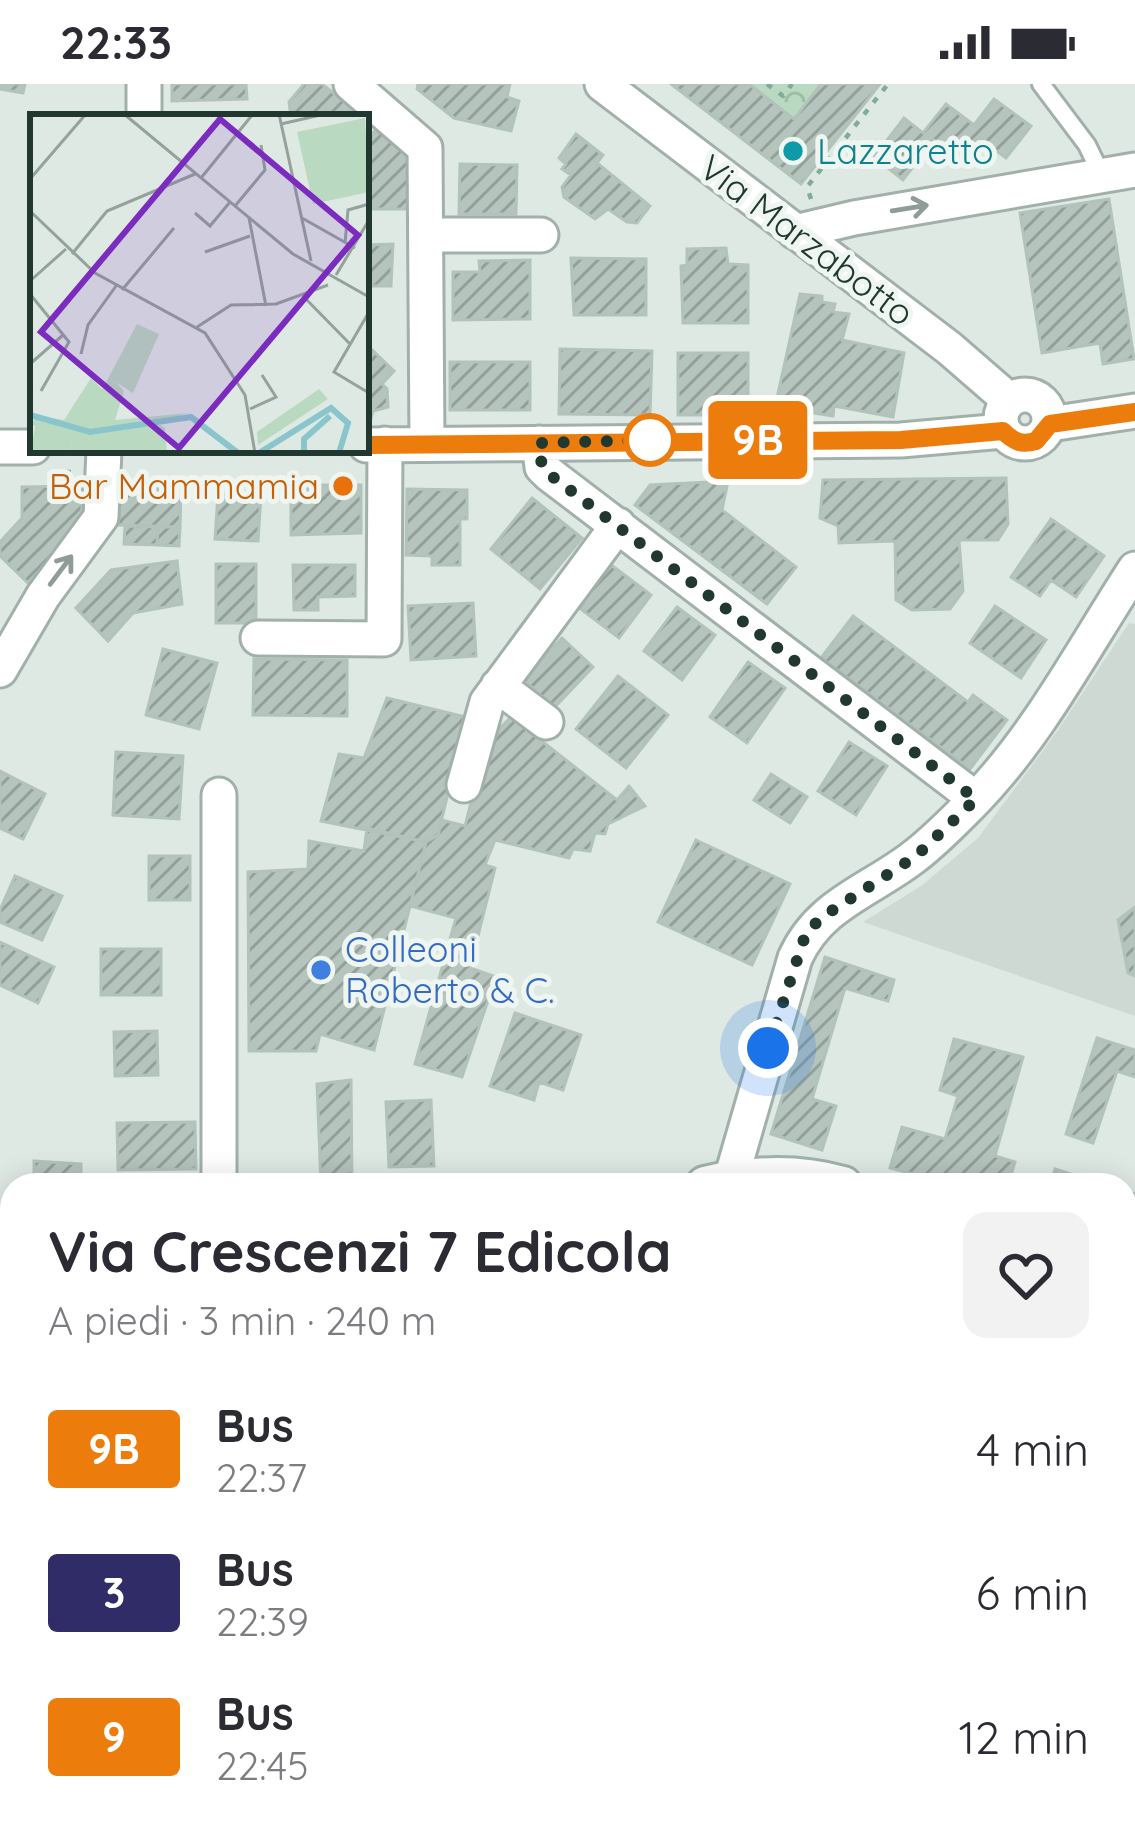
<!DOCTYPE html>
<html lang="it">
<meta charset="utf-8">
<style>
body{margin:0;font-family:Quicksand,sans-serif;background:#f2f2f3;color:#2b2b33;height:100vh;display:flex;flex-direction:column;font-size:45px;white-space:nowrap}
*{box-sizing:border-box;margin:0}
p{font-size:39px;color:#7c7c81}
.icon{flex:none;width:66px;height:66px;fill:none;stroke:currentColor;stroke-width:2;stroke-linecap:round;stroke-linejoin:round}
.map{position:relative;flex:1;overflow:hidden}
.sheet{position:absolute;left:0px;top:1089px;width:1137px;height:663px;display:flex;flex-direction:column;background:#fff;border-radius:36px 36px 0 0;box-shadow:0 6px 30px #0003}
.sheet>*{flex:none}
.badge{padding:0 24px;border-radius:9px;font-size:42px;line-height:78px}
.you{position:absolute;width:60px;height:60px;margin:-30px;border:9px solid #fff;border-radius:50%;background:#1a73e8;box-shadow:0 0 0 18px #1a73e833}
.map>.badge{position:absolute;translate:-50% -50%;box-shadow:0 0 0 6px #fff}
.round{display:grid;place-items:center;flex:none;width:126px;height:126px;border-radius:24px;background:#f2f2f3}
.headline{display:flex;align-items:center;justify-content:space-between;height:204px;padding:0 48px}
h1{font-size:57px;font-weight:700;line-height:90px}
ul{padding:0;list-style:none}
li{display:flex;align-items:center;gap:36px;height:144px;padding:0 48px}
li div{flex:1}
li b{display:block;font-size:45px}
li em{font-style:normal}
li .badge{min-width:132px;font-weight:700;text-align:center}
.status{display:flex;justify-content:space-between;align-items:center;height:84px;padding:0 60px;background:#fff;direction:ltr}
.status svg{height:33px;fill:currentColor}
.map>svg:first-child{display:block}
.built{fill:#ced9d3}
.forest{fill:url(#forest-crowns)}
.lines{fill:none;stroke-linecap:round;stroke-linejoin:round}
.river{stroke:#8ac5cc;stroke-width:51}
.building{fill:url(#building-hatch);stroke:#b2c3bb;stroke-width:3}
.lane-casing{stroke:#a2b0ab;stroke-width:22}
.street-casing{stroke:#a2b0ab;stroke-width:39}
.secondary-casing{stroke:#9fb4ac;stroke-width:42}
.path{stroke:#81ab9c;stroke-width:4.5;stroke-dasharray:6 9;stroke-linecap:butt}
.lane{stroke:#fff;stroke-width:16}
.street{stroke:#fff;stroke-width:33}
.secondary{stroke:#fff;stroke-width:36}
.oneway{stroke:#909c98}
.line-casing{stroke:#fff;stroke-width:27}
.line{stroke:#ec7c0c;stroke-width:18}
.walk{stroke:#213831;stroke-width:12;stroke-dasharray:0 21.6}
.culture-dot{fill:#0f9aa8;stroke:#eff6f2;stroke-width:4.5}
.stop-dot{fill:#fff;stroke:#ec7c0c;stroke-width:6}
.food-dot{fill:#e8710a;stroke:#eff6f2;stroke-width:4.5}
.shop-dot{fill:#3f7fe0;stroke:#eff6f2;stroke-width:4.5}
.labels{text-anchor:middle;stroke-width:10;stroke-linejoin:round;paint-order:stroke}
.culture-label{font-size:36px;fill:#0d838f;stroke:#eff6f2;text-anchor:start}
.street-label{font-size:36px;fill:#213831;stroke:#eff6f2}
.food-label{font-size:36px;fill:#c56008;stroke:#eff6f2;text-anchor:end}
.shop-label{font-size:36px;fill:#366cbe;stroke:#eff6f2;text-anchor:start}
.inset-river{fill:none;stroke:#8ac5cc;stroke-width:6}
.inset-road{fill:none;stroke:#93a29c;stroke-width:3}
.view{fill:#7b2cbf;fill-opacity:0.15;stroke:#7b2cbf;stroke-width:6}
.inset-edge{fill:none;stroke:#213831;stroke-width:6}
</style>
<div class="status"><b>22:33</b><svg viewBox="0 0 49 12"><path d="M0 12V9h3v3zM5 12V6h3v6zM10 12V3h3v9zM15 12V0h3v12zM26 1h20v11H26zM47 4h2v5h-2z"/></svg></div>
<div class="map">
<svg width="1135" height="1750" viewBox="0 0 1135 1750">
<defs>
<pattern id="forest-crowns" width="20" height="18" patternUnits="userSpaceOnUse" patternTransform="scale(3)"><rect width="20" height="18" fill="#b9dac0"/><path d="M2 6a3 3 0 1 1 6 0M12 15a3 3 0 1 1 6 0" fill="none" stroke="#9fbca5"/></pattern>
<pattern id="building-hatch" width="6" height="6" patternUnits="userSpaceOnUse" patternTransform="scale(3)"><rect width="6" height="6" fill="#b5c4bd"/><path d="M-1 1l2-2M0 6l6-6M5 7l2-2" fill="none" stroke="#93a09a"/></pattern>
</defs>
<rect width="100%" height="100%" fill="#dfe9e4"/>
<path class="built" d="M1129,539L1135,540V932L863,838L921,802L978,754L1058,646Z
M657,1740H855L846,1750H661Z"/>
<path class="forest" d="M749,0H821L794,35Z
M539,1740H657L661,1750H538Z
M855,1740H1009L1016,1750H846Z"/>
<g class="lines">
<path class="river" d="M1125,1524L1135,1522
M868,1750L877,1740"/>
</g>
<path class="building" d="M0,0H25L23,9L0,5Z
M172,0H246L247,15L172,17Z
M304,0H322L352,24L344,33H291L289,18Z
M418,0H510L507,13L519,17L511,47L454,34L417,5Z
M671,0H749L794,35L821,0H880L801,100Z
M994,15L1031,42L1006,74L978,53L960,76L934,56L903,96L874,73L904,34L923,49L946,20L974,41Z
M377,44L417,76L415,125H366V58Z
M576,50L603,71L597,79L650,122L637,139L627,138L608,125L595,135L564,113L562,103L571,91L562,85L566,80L559,74Z
M460,80L517,81L516,130H459Z
M1109,115L1134,275L1103,280L1100,259L1042,269L1020,129Z
M393,160L391,202H367L366,209V161Z
M726,164L728,180L748,181V239H683L681,182L687,181V165Z
M571,174L646,175V231H574Z
M530,176V235L453,236V188H480L479,177Z
M800,210L822,212V218L835,220L833,228L849,230L842,256L904,269L893,333L834,322L833,332L775,323Z
M366,260L394,287L382,300L387,305L388,323L373,327L370,338H366Z
M560,265L652,267L650,331L559,330Z
M678,269H748V331H678Z
M450,278H530V326H450Z
M1006,394L1008,440L998,456H959L963,507L950,525L912,526L896,516L895,457L839,459L838,442L820,434L823,396Z
M728,397L722,426L796,483L767,520L635,421L650,401Z
M118,399L181,401L180,443L117,441Z
M291,401H361V449L291,451Z
M83,402L81,442L28,499L0,472V458L22,434V403Z
M407,405L467,406V435H460V481H432V472L406,471Z
M218,409L261,411L258,457L215,455Z
M532,414L582,454L540,505L491,465Z
M1051,435L1104,472L1076,513L1051,496L1040,512L1011,493Z
M125,442L158,443L157,461L124,460Z
M158,443H180L179,462L157,461Z
M177,477L182,520L133,529L108,557L76,524L111,486Z
M216,480H256V539H216Z
M610,480L651,511L619,554L578,523Z
M293,481H355V512L318,513V526H294Z
M473,519L476,572L411,576L408,522Z
M995,522L1046,556L1021,594L970,559Z
M677,523L715,551L682,596L644,567Z
M853,532L968,618L973,611L1007,636L970,685L821,574Z
M562,554L593,583L554,624L523,595Z
M163,565L217,579L199,645L146,631Z
M254,575L347,576V632L253,631Z
M748,578L785,604L747,659L710,633Z
M618,592L668,631L626,684L576,645Z
M387,614L466,633L438,751L426,758L321,737L339,670L364,674Z
M511,633L617,716L629,702L645,722L608,740L605,750L595,749L590,767L573,765L569,774L495,756L485,781L495,784L470,884L496,893L462,993L415,980L456,834L410,822L426,758L438,751L442,736L465,742L486,658Z
M849,658L887,682L856,731L818,707Z
M116,668L183,672L179,735L113,731Z
M0,687L45,710L23,755L0,744Z
M771,690L807,713L790,739L754,716Z
M367,744L426,758L374,966L320,950L316,967H249L248,788L308,785L309,757L364,767Z
M696,756L790,800L752,881L658,838Z
M149,772H190V816H149Z
M15,792L62,812L42,856L0,838V826Z
M1135,823V892L1128,889L1118,836Z
M0,858L54,883L38,919L0,901Z
M101,865H161V911H101Z
M825,873L894,896L888,917L845,904L812,1015L836,1022L822,1066L771,1050Z
M515,929L581,951L563,1006L539,998L534,1016L490,1002Z
M157,947L158,991L115,992L114,948Z
M1097,954L1135,966V993L1117,987L1093,1059L1066,1050Z
M954,955L1023,973L995,1072L1015,1078L1008,1101H953L890,1084L902,1043L945,1055L958,1012L940,1006Z
M351,996L352,1101H321L317,1000Z
M431,1016L434,1082L389,1083L386,1018Z
M195,1038L196,1085L118,1086L117,1039Z
M34,1077L81,1080V1101H34Z
M1055,1085L1105,1101H1050Z
M1125,1107L1135,1110V1157L1125,1154Z
M0,1370L12,1371V1411L0,1410Z
M1125,1687L1135,1690V1750H1070L1073,1740H1125Z
M0,1694L12,1696V1737L0,1735Z
M135,1740H160L162,1750H133Z"/>
<g class="lines">
<defs>
<path id="lane" d="M1041,0L1087,61L1102,92"/>
<path id="street" d="M144,0V33
M351,0L425,64L427,360
M602,0L949,264L1009,316
M795,148L854,134L1135,86
M426,151H541
M1001 335a24 24 0 1 1 48 0a24 24 0 1 1-48 0Z
M1050,340L1135,327
M539,359L542,383L549,390L976,715
M366,361L901,356L1003,347
M0,363H33
M258,554L384,555L385,360
M0,586L43,512L101,433L104,366
M498,602L546,638
M464,701L487,618L618,441
M219,711V1101
M731,1095L795,874C819,821 867,808 911,775C933,759 953,738 972,719C1038,652 1084,563 1135,485
M0,1646L12,1648
M184,1740L186,1750
M19,1750L21,1740
M107,1750L108,1740"/>
<path id="secondary" d="M705,1101C751,1090 797,1088 843,1101
M1125,1182L1135,1185
M0,1249H12"/>
</defs>
<use href="#lane" class="lane-casing"/>
<use href="#street" class="street-casing"/>
<use href="#secondary" class="secondary-casing"/>
<path class="path" d="M767,0L783,12L792,0
M811,115L807,103L888,0
M50,388H75
M494,1740L497,1750"/>
<use href="#lane" class="lane"/>
<use href="#street" class="street"/>
<use href="#secondary" class="secondary"/>
</g>
<defs><path id="oneway-shaft" d="M-6 0H5M1.5-3L5.5 0L1.5 3" fill="none" stroke-width="1.6" stroke-linecap="round" stroke-linejoin="round" transform="scale(3)"/></defs>
<g class="oneway">
<use href="#oneway-shaft" transform="translate(910 124) rotate(-9)"/>
<use href="#oneway-shaft" transform="translate(61 486) rotate(-53)"/>
</g>
<g class="lines">
<defs>
<path id="line" d="M366,361L901,356L1003,347C1014,358 1021,361 1036,357L1050,340L1135,328"/>
</defs>
<use href="#line" class="line-casing"/>
<use href="#line" class="line"/>
<path class="walk" d="M650,356L539,359L542,383L549,390L976,715L916,772L822,833L806,849L768,964"/>
</g>
<circle class="culture-dot" cx="793" cy="67" r="12"/>
<circle class="stop-dot" cx="650" cy="356" r="24"/>
<circle class="food-dot" cx="343" cy="402" r="12"/>
<circle class="shop-dot" cx="321" cy="886" r="12"/>
<g class="labels">
<g class="culture-label">
<text x="817" y="80">Lazzaretto</text>
</g>
<g class="street-label">
<text transform="translate(807 156) rotate(37)" y="13">Via Marzabotto</text>
</g>
<g class="food-label">
<text x="319" y="415">Bar Mammamia</text>
</g>
<g class="shop-label">
<text x="345" y="878">Colleoni<tspan x="345" dy="41">Roberto &amp; C.</tspan></text>
</g>
</g>
<g transform="translate(30 30)">
<rect width="339" height="339" fill="#dfe9e4"/>
<path d="M107,210L129,220L103,279L84,267L72,276ZM6,308L43,325L39,339H0Z" fill="#b9dac0"/>
<path d="M335,4L339,78L283,90L267,18ZM61,264L72,275L84,266L94,277L85,306L158,299L126,308L135,314L137,339H39L43,325L0,310L8,302L34,306ZM289,275L298,285L228,331L227,318Z" fill="#b9dac0"/>
<path d="M336,25L339,66L284,78L275,38Z" fill="#b9dac0"/>
<path class="inset-river" d="M0,301L60,318L161,303L208,339M229,339L301,294L318,309L309,339M274,339V325L300,302"/>
<path class="inset-road" d="M94,0L263,140L339,183M249,0L281,147M251,10L295,0M171,64L223,0M0,65L56,0M205,92L235,56L231,31M0,97L65,159L175,219L215,281L225,339M165,99L180,112L200,88M219,104L236,192M272,104L325,134M315,129L318,96L339,90M175,138L220,122M42,140L77,97L165,60M306,161L339,106M0,167L36,135M92,176L144,114M0,180L39,228L11,277M273,182L320,230M339,198L304,258L339,279M167,213L201,191L246,190L298,171M51,240L58,211L86,172M0,250L33,221M220,295L246,283L232,261"/>
<path class="view" d="M190,5L328,121L149,334L11,218Z"/>
<rect width="339" height="339" class="inset-edge"/>
</g>
</svg>
<div class="you" style="left:768px;top:964px"></div>
<b class="badge" style="left:758px;top:356px;background:#ec7c0c;color:#fff">9B</b>
<section class="sheet">
<div class="headline"><div><h1>Via Crescenzi 7 Edicola</h1><p>A piedi · 3 min · 240 m</p></div><a class="round"><svg class="icon" aria-label="heart" viewBox="0 0 24 24"><path d="M12 20l-8-8c-3-5 5-10 8-4 3-6 11-1 8 4z"/></svg></a></div>
<ul>
<li><span class="badge" style="background:#ec7c0c;color:#fff">9B</span><div><b>Bus</b><p>22:37</p></div><em>4 min</em></li>
<li><span class="badge" style="background:#302c67;color:#fff">3</span><div><b>Bus</b><p>22:39</p></div><em>6 min</em></li>
<li><span class="badge" style="background:#ec7c0c;color:#fff">9</span><div><b>Bus</b><p>22:45</p></div><em>12 min</em></li>
</ul>
</section>
</div>
